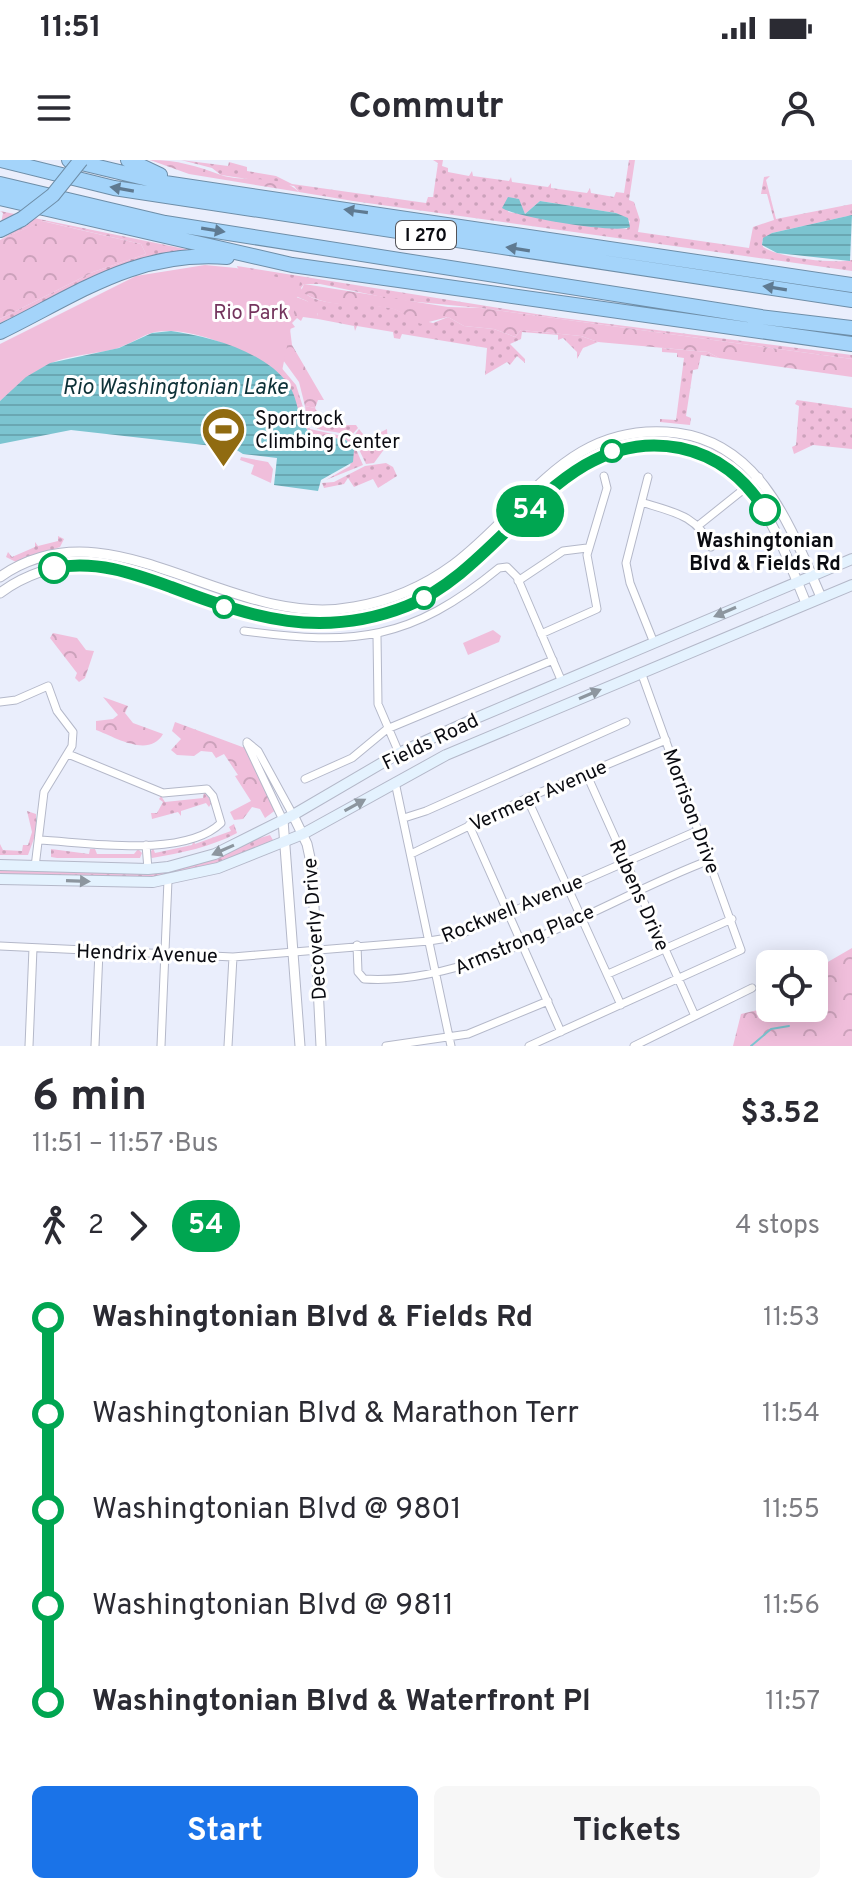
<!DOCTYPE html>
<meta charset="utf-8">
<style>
body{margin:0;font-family:Overpass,sans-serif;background:#f7f7f7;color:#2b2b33;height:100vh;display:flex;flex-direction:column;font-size:30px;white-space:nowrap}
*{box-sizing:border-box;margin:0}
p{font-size:26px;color:#7c7c81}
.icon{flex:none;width:44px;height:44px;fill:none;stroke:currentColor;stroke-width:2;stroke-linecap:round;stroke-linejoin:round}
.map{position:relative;height:886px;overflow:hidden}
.panel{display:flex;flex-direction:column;background:#fff;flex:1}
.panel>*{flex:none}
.badge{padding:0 16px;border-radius:26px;font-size:28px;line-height:52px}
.fabs{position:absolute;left:756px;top:790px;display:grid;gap:16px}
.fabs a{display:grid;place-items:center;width:72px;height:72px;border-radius:12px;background:#fff;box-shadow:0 4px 20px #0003;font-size:40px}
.map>.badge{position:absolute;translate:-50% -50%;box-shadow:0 0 0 4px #fff}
.legs{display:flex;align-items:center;gap:12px;height:88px;padding:0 32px;font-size:26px}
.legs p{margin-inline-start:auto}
.head{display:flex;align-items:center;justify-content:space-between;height:136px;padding:0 32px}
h1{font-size:44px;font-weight:700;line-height:60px}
.action{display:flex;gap:16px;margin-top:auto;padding:16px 32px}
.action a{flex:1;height:92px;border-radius:12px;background:#1a73e8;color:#fff;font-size:32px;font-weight:700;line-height:92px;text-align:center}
.action a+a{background:#f7f7f7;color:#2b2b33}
ul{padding:0 32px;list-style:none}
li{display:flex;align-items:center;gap:28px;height:96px;font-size:30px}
li i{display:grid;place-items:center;width:12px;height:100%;margin:0 10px;background:currentColor}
li i::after{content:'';width:20px;height:20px;margin:-10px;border:6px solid;border-radius:50%;background:#fff}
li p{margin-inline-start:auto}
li:first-child i{background:linear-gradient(#0000 50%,currentColor 0)}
li:last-child i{background:linear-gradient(currentColor 50%,#0000 0)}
.status{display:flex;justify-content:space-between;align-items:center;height:56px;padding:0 40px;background:#fff;direction:ltr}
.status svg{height:22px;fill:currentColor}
header{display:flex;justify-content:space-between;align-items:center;height:104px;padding:0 32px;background:#fff;font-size:36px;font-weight:700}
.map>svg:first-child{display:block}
.grass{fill:url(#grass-dots);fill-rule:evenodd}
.forest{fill:url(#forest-crowns)}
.park{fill:#f0bedb}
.water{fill:url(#water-rules)}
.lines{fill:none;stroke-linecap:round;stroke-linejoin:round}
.stream{stroke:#7cc4d0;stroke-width:2}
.minor-casing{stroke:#b4b8c9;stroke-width:9}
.tertiary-casing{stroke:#b4b8c9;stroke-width:11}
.secondary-casing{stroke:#b4b8c9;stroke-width:12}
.motorway-casing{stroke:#6e8ea8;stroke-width:16}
.minor{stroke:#fff;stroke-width:7}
.tertiary{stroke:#fff;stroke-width:9}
.secondary{stroke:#e4f2fe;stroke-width:10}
.motorway{stroke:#a4d4fa;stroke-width:14}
.motorway-bridge-casing{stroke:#6e8ea8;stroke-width:16;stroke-linecap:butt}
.motorway-bridge{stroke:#a4d4fa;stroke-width:14}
.oneway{fill:#5f7a91}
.oneway2{fill:#8d969f}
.line-1-casing{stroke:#fff;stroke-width:18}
.line-1{stroke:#00a651;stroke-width:12}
.stop-1-dot{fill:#fff;stroke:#00a651;stroke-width:4}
.labels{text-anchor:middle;stroke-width:6;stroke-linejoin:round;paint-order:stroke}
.shield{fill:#fff;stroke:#545458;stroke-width:2}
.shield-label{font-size:18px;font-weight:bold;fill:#0a0b11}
.park-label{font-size:20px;fill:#74345d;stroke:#fff}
.poi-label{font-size:20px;fill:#0a0b11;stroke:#fff;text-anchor:start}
.stop-label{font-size:20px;font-weight:bold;fill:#0a0b11;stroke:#fff}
.street-label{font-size:20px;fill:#0a0b11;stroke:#fff}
.water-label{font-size:22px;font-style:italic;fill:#0e3238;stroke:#fff}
</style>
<div class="status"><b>11:51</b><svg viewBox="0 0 49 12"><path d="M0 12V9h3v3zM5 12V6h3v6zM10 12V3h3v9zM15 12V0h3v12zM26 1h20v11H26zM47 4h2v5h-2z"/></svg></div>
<header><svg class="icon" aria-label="menu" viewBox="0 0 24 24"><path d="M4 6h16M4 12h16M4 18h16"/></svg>Commutr<svg class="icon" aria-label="person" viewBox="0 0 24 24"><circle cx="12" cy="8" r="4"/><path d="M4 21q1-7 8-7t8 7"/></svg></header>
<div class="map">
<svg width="852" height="886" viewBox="0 0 852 886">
<defs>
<pattern id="grass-dots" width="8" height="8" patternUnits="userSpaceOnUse" patternTransform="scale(2)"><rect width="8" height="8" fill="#f0bedb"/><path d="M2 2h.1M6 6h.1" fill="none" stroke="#cca2bb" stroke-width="1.8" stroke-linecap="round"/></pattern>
<pattern id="forest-crowns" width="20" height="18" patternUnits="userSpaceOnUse" patternTransform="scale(2)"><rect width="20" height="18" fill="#f0bedb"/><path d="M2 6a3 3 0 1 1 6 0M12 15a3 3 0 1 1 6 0" fill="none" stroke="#cca2bb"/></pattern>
<pattern id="water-rules" width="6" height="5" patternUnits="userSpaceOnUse" patternTransform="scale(2)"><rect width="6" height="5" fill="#7cc4d0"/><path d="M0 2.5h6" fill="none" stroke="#6aa7b2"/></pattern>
</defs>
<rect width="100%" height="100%" fill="#eaeefc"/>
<path class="grass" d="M181,0L228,6L229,2L247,7V11L276,16L292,24L426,43L428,37H433L438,3L433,0H443L442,6L448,8V12L469,16L472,11L473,16L509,21L511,17L512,22L548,27L551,23V28L587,33L590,28L591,33L614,37L616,32L624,33L629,0H635L629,40L634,42L640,60L638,72L749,88L753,67L774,60L767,34H761L764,17L770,16L766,20L776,59L852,44V55L772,73L762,81L763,87C779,98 833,104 852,100V111L353,41L299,32L294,26L221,15L212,8ZM517,38L525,54L540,41L616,53L630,61L627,69L508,52Z
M0,51L190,90L124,104L0,163V159L93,112L146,94L141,84L43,61L0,80L27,64L1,63L3,53Z
M237,106L555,157L852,195V199L480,148L397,140L320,124H304L301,128C313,151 373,140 397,150C409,156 419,160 433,163L448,157L464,166L494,169L515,177L521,170L581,176L598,182L583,188L577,199V192L563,178L558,180V175L522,172L521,179L510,184L525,199V203L517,196L510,205L507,202L485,215L487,188L402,174L400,179L394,178L393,172L357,166L355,171L354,166L318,159V154L307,141L240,112Z
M662,188L708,192L719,198L701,195L698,209L693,210L686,256L691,258L690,265L660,262V259L676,260L684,198L677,197V193L662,192Z
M274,199L296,225L310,269L351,278L363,305L326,320L350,306L354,290L346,280L311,275L297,255L294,238L12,225Z
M797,240L852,248V289L813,285L794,294L792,287L796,285L799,246L795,244Z
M305,246L315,248L325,265H356L358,268L351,276C329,267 308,278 305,246Z
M359,269L367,279L387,269L388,284L374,303L366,304L353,277Z
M638,277C682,276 712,284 747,311L744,313L701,287L643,282Z
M386,303L393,307L397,316L378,328L373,319L354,327L348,318L344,324L324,328L322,323L334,322L365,306Z
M58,376L64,379L60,387L16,402L6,397L8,392L12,397L35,387V382L38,386L58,381Z
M380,445V449L330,458L255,452L260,447L319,454Z
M204,632L212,642L209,647L206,643L181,651V656L178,652L152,659L151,653H157L163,642L159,639L161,636L165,642L203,638Z
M27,651L36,654V673L28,695H0V684L3,690L22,691L23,685H28L32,672Z
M234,664L237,673C211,687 181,693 152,698L149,695L153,688L155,693L192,685L194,680L195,684L231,671L229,667Z
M270,675L273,680L267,685L207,707L144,719L0,715V709L143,713Z
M51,689L89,694L90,689H95L97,694H134L138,689L142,693L140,698H57L51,697Z"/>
<path class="forest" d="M150,0C178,0 196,6 221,15C244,23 281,13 299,32L189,14Z
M42,61L141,84L146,94L93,112L0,159V80Z
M304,124L448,147L480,148L852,199V217L719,198L708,192L598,182L581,176L521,170L515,177L494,169L464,166L448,157L421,164C411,160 403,152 393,149C364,142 326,150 301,131Z
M296,137C308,141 319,145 318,159L303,157L301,161L297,158L292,163L295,167L290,169L292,185L324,240H318L315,248L305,246L299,222L283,200Z
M53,473L77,478L86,490L94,491L85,518L79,522L75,518L77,513L50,478Z
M103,537L128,546L125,553L133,563L163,574C149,599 113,576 96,570V561L113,559L118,555Z
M175,562L245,588L277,649L265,658L260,649L252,647L243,659L234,660L230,652L251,641L235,616L238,615L224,594L216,598L212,592L201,591L194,596L177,595L171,590L181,579L172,571Z
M852,788V886H733L741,854L770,847L814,848V810Z"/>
<path class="park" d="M205,105L236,108L300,122L281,216C253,193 193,165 155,172C142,175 129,185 115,189C99,193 83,194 67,198C39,204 21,224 0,241V184L136,116Z
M241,297L268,302L273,309L271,323L251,314L254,305L240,300Z
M493,470L501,476L499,482L468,495L463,483Z"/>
<path class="water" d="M508,37L519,39L525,54L540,41L616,53L628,58L630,67C616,74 515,57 502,48Z
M852,55L850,101L777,93L762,85L763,78L772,73Z
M171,171C208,176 265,191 288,224C300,241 295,257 311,274L346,280L354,290L353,302L321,320L318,331L274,325L277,298L243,294L227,284L213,286L71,270L0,284V241L26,217L50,203L119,188L152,173Z"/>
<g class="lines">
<path class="stream" d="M751,886L771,869L789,866"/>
<defs>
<path id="minor" d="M648,317L626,403L630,423L654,483
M644,343C674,352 698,356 711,387
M699,365L759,317
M518,421L563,391L587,388
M244,471C355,486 410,481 499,408L507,407L517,417L562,522
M541,474L597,449L587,395L607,328L604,316
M377,476L378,544L399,593
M0,542L16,540L48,526L57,551L73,572L72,586L44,632L35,707
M247,582L258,591L293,655
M247,584L283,660
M586,613L695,856
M305,619L352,598L387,569L553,500
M395,622L451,886
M527,638L621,845
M404,658L426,651L626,562
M469,665L561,872
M39,680C85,682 184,699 221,663L213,636L207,629L163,633L68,594
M146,685L148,709
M411,694L527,638L666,580
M357,785L358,812L364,819C474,827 607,738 710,700
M0,786L233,797L429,781L454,777L699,670
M608,814L732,759
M29,886L33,788
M95,886L99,791
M161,886L168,720
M228,886L233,797
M386,886L468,874L548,841
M529,886L741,790L641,512
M634,886L752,828"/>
<path id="tertiary" d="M0,417C111,339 230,471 354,447C390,441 423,427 453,405C529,348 567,260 677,273C762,284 791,369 821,437
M0,433C87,370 165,432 252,456C280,464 312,466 342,462C384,457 424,442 459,417C526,367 571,279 666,287C753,293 777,374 806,443
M293,655L307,684L312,707L321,886
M283,660L300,886"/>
<path id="secondary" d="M0,705L148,709L168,707L215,694L293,655L399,593L474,559L852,399
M0,719L153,722L218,708L303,674L446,595L852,425"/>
<path id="motorway" d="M1,0L114,28L852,140
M69,0L165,23L852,125
M128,0L160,15
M0,24L165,63L761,157
M0,38L292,105L852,184
M0,70L22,59
M751,156L852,168
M0,172C78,134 136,90 227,97"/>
</defs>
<use href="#minor" class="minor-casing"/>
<use href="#tertiary" class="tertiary-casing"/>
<use href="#secondary" class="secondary-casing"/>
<use href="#motorway" class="motorway-casing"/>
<use href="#minor" class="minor"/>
<use href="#tertiary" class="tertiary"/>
<use href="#secondary" class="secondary"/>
<use href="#motorway" class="motorway"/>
<defs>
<path id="motorway-bridge" d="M22,59L53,35L81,0"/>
</defs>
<use href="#motorway-bridge" class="motorway-bridge-casing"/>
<use href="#motorway-bridge" class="motorway-bridge"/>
</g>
<defs><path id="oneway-solid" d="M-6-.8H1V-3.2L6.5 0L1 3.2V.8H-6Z" transform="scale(2)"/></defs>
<g class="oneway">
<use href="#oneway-solid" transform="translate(122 29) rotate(-170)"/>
<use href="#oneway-solid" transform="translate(356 51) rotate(-172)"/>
<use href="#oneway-solid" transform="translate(213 70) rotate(9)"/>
<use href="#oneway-solid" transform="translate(518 89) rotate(-171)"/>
<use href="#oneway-solid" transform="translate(775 128) rotate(-171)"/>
</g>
<g class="oneway2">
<use href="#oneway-solid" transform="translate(725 452) rotate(157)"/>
<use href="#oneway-solid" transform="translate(590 534) rotate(-23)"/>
<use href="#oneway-solid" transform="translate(355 645) rotate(-29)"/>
<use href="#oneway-solid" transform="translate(223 690) rotate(156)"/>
<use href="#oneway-solid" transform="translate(78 721) rotate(2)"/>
</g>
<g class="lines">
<defs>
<path id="line-1" d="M54,408C96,400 132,413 171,427C253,458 321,480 407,446C505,407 560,264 680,288C718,296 744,318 765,350"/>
</defs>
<use href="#line-1" class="line-1-casing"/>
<use href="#line-1" class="line-1"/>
</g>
<defs>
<symbol id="stadium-pin" viewBox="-11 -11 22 30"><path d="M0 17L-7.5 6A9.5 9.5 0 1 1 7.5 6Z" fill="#906b11" stroke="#fff"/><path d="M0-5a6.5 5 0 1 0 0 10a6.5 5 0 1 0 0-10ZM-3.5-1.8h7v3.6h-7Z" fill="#fff"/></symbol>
</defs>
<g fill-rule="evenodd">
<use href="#stadium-pin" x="198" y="244" width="51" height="69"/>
</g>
<g class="stop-1-dot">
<circle cx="612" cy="291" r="10"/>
<circle cx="765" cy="350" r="14"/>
<circle cx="54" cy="408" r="14"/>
<circle cx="424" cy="438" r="10"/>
<circle cx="224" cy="447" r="10"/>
</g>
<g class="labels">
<rect class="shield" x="396" y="61" width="60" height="28" rx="6"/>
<g class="shield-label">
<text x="426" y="81">I 270</text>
</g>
<g class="park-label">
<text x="251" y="159">Rio Park</text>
</g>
<g class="poi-label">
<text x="255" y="265">Sportrock<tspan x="255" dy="23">Climbing Center</tspan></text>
</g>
<g class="stop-label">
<text x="765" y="387">Washingtonian<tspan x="765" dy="23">Blvd &amp; Fields Rd</tspan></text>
</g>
<g class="street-label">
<text transform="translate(430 581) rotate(-26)" y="7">Fields Road</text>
<text transform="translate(538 635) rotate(-24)" y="7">Vermeer Avenue</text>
<text transform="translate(692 651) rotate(70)" y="7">Morrison Drive</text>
<text transform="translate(640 735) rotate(66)" y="7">Rubens Drive</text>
<text transform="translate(512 748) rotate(-22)" y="7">Rockwell Avenue</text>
<text transform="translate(314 769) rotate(-94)" y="7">Decoverly Drive</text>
<text transform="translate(524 779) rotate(-23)" y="7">Armstrong Place</text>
<text transform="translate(147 793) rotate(2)" y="7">Hendrix Avenue</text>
</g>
<g class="water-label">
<text x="175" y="234">Rio Washingtonian Lake</text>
</g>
</g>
</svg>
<div class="fabs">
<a><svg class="icon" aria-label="locate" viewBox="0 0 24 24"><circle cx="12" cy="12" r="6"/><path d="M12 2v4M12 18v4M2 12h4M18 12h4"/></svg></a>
</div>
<b class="badge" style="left:530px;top:351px;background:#00a651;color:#fff">54</b>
</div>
<section class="panel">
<div class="head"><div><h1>6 min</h1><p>11:51 – 11:57 · Bus</p></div><b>$3.52</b></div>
<div class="legs"><svg class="icon" aria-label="walk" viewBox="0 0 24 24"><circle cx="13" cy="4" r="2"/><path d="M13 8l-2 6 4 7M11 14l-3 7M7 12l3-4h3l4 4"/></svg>2<svg class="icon" aria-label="forward" viewBox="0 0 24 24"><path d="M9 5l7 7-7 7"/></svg><b class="badge" style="background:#00a651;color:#fff">54</b><p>4 stops</p></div>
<ul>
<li><i style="color:#00a651"></i><b>Washingtonian Blvd &amp; Fields Rd</b><p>11:53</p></li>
<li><i style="color:#00a651"></i><span>Washingtonian Blvd &amp; Marathon Terr</span><p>11:54</p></li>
<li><i style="color:#00a651"></i><span>Washingtonian Blvd @ 9801</span><p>11:55</p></li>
<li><i style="color:#00a651"></i><span>Washingtonian Blvd @ 9811</span><p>11:56</p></li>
<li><i style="color:#00a651"></i><b>Washingtonian Blvd &amp; Waterfront Pl</b><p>11:57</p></li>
</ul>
<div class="action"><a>Start</a><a>Tickets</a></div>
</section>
